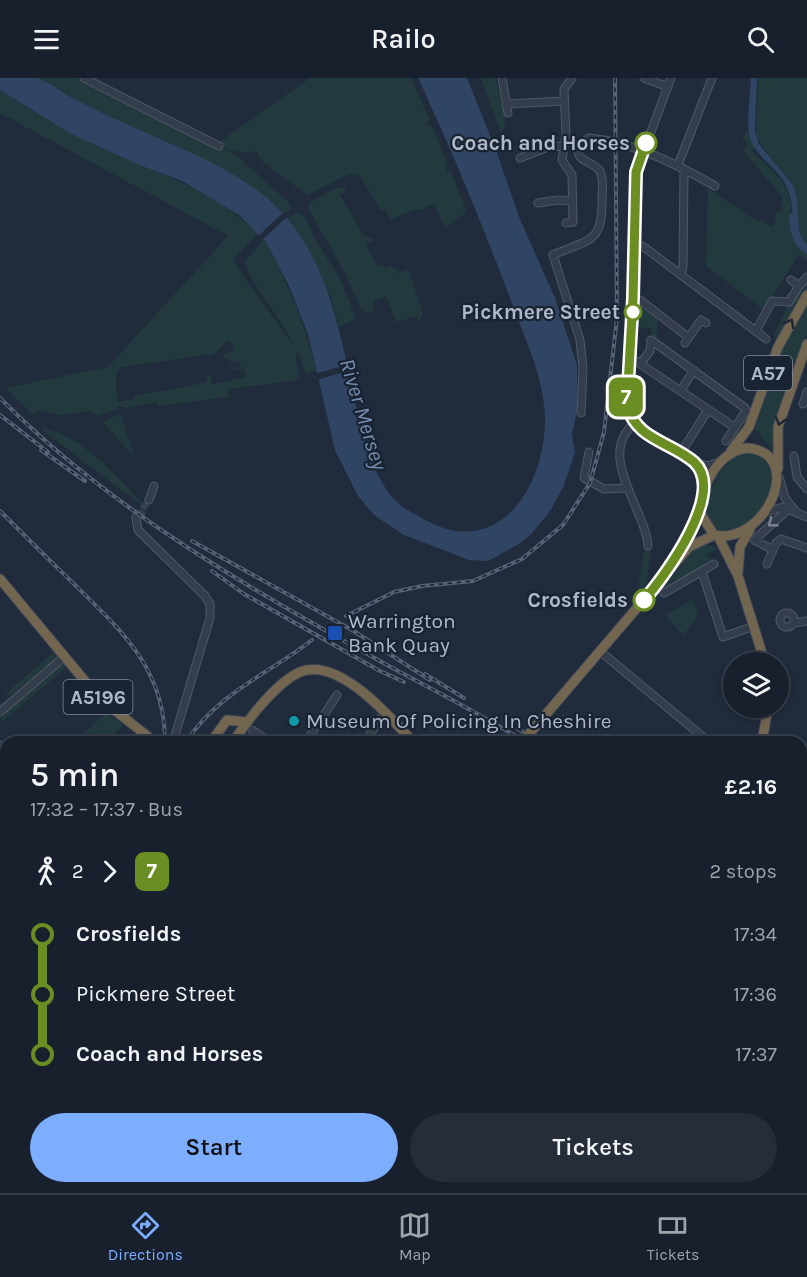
<!DOCTYPE html>
<meta charset="utf-8">
<style>
body{margin:0;font-family:Karla,sans-serif;background:#252d39;color:#f1f3f6;height:100vh;display:flex;flex-direction:column;font-size:22px;white-space:nowrap}
*{box-sizing:border-box;margin:0}
p{font-size:20px;color:#9fa3aa}
.icon{flex:none;width:33px;height:33px;fill:none;stroke:currentColor;stroke-width:2;stroke-linecap:round;stroke-linejoin:round}
.map{position:relative;flex:1;overflow:hidden}
.details{position:absolute;left:0px;top:658px;width:807px;height:458px;display:flex;flex-direction:column;background:#18202d;border-radius:18px 18px 0 0;box-shadow:0 3px 9px #0003,0 0 0 2px #363e49}
.details>*{flex:none}
.badge{padding:0 12px;border-radius:9px;font-size:21px;line-height:39px}
.fabs{position:absolute;left:723px;top:574px;display:grid;gap:12px}
.fabs a{display:grid;place-items:center;width:66px;height:66px;border-radius:50%;background:#18202d;box-shadow:0 3px 9px #0003,0 0 0 2px #363e49;font-size:30px}
.map>.badge{position:absolute;translate:-50% -50%;box-shadow:0 0 0 3px #fff}
.legs{display:flex;align-items:center;gap:9px;height:66px;padding:0 30px;font-size:20px}
.legs p{margin-inline-start:auto}
.summary{display:flex;align-items:center;justify-content:space-between;height:102px;padding:0 30px}
h1{font-size:33px;font-weight:600;line-height:45px}
.cta{display:flex;gap:12px;margin-top:auto;padding:12px 30px}
.cta a{flex:1;height:69px;border-radius:36px;background:#7dadff;color:#111;font-size:24px;font-weight:600;line-height:69px;text-align:center}
.cta a+a{background:#252d39;color:#f1f3f6}
ul{padding:0 30px;list-style:none}
li{display:flex;align-items:center;gap:21px;height:60px;font-size:22px}
li i{display:grid;place-items:center;width:9px;height:100%;margin:0 8px;background:currentColor}
li i::after{content:'';width:15px;height:15px;margin:-8px;border:4px solid;border-radius:50%;background:#18202d}
li p{margin-inline-start:auto}
li:first-child i{background:linear-gradient(#0000 50%,currentColor 0)}
li:last-child i{background:linear-gradient(currentColor 50%,#0000 0)}
header{display:flex;justify-content:space-between;align-items:center;height:78px;padding:0 30px;background:#18202d;font-size:27px;font-weight:600}
.tabs{display:flex;justify-content:space-around;align-items:center;height:84px;border-top:2px solid #363e49;background:#18202d;font-size:16px;color:#9fa3aa}
.tabs a{display:grid;justify-items:center;gap:3px}
.tabs .selected{color:#7dadff}
.map>svg:first-child{display:block}
.medical{fill:#2f2c3d}
.green{fill:#223a3d;fill-rule:evenodd}
.water{fill:#304463}
.pier{fill:#202b3c}
.lines{fill:none;stroke-linecap:round;stroke-linejoin:round}
.river{stroke:#304463;stroke-width:8}
.minor-tunnel{stroke:#354051;stroke-width:7;stroke-dasharray:7 3.5;stroke-linecap:butt}
.minor-casing{stroke:#4f5867;stroke-width:9}
.highway-casing{stroke:#3f4857;stroke-width:11}
.minor{stroke:#343d4c;stroke-width:7}
.highway{stroke:#736650;stroke-width:9}
.rail-casing{stroke:#556174;stroke-width:4}
.rail{stroke:#192331;stroke-width:1.5;stroke-dasharray:4.5;stroke-linecap:butt}
.highway-bridge-casing{stroke:#3f4857;stroke-width:11;stroke-linecap:butt}
.highway-bridge{stroke:#736650;stroke-width:9}
.oneway{stroke:#1e2633}
.oneway2{stroke:#788190}
.line-1-casing{stroke:#fff;stroke-width:14}
.line-1{stroke:#6b8e23;stroke-width:9}
.stop-1-dot{fill:#fff;stroke:#6b8e23;stroke-width:3}
.transit-dot{fill:#1a4fb4;stroke:#192331;stroke-width:2}
.culture-dot{fill:#0f9aa8;stroke:#192331;stroke-width:2}
.labels{text-anchor:middle;stroke-width:4.5;stroke-linejoin:round;paint-order:stroke}
.shield{fill:#192331;stroke:#828b9b;stroke-width:1.5}
.shield-label{font-size:20px;font-weight:bold;fill:#afb8c8}
.stop-label{font-size:21px;font-weight:bold;fill:#afb8c8;stroke:#192331;text-anchor:end}
.poi-label{font-size:21px;fill:#afb8c8;stroke:#192331;text-anchor:start}
.water-label{font-size:22px;font-style:italic;fill:#748eb3;stroke:#192331}
</style>
<header><svg class="icon" aria-label="menu" viewBox="0 0 24 24"><path d="M4 6h16M4 12h16M4 18h16"/></svg>Railo<svg class="icon" aria-label="search" viewBox="0 0 24 24"><circle cx="10" cy="10" r="6"/><path d="M15 15l6 6"/></svg></header>
<div class="map">
<svg width="807" height="1115" viewBox="0 0 807 1115">
<rect width="100%" height="100%" fill="#202b3c"/>
<path class="medical" d="M801,724L807,726V784L801,782Z"/>
<path class="green" d="M37,0H84L218,68L222,62L310,0H411L430,42L427,46L433,49L447,86L446,92L451,94L467,134L445,150L434,126L426,128L427,131C413,132 404,135 391,142L385,131L381,133L360,98L349,96L307,117L262,83L256,73L242,75L220,69L235,76L291,127L289,134L281,135C233,87 169,68 110,39C85,27 61,13 37,0Z
M481,0H496L506,45L501,56Z
M758,0H807V168L798,150L793,110L756,59Z
M0,12C23,26 46,42 70,55C133,89 206,103 258,156L234,180L235,186L294,268C286,246 245,199 245,183L264,162L266,164C288,206 306,247 316,293L306,296L297,273L296,284L300,300L293,303L228,311L229,319L159,328L156,324L129,330L118,328L119,331L97,338L91,333L58,337L38,332L34,338L5,310L108,289L228,158L0,35ZM228,262L232,265L233,273L222,277L231,284L239,283L241,288L232,292L244,291L245,299L212,306L211,297L207,298V303L204,305L134,318V321L117,324L116,296L121,289L214,276Z
M748,53H751L755,69L752,73C762,84 781,98 787,112C796,136 786,154 807,175V183L799,176L764,232L706,188L708,110L757,143L762,142L771,149L776,143L774,137L782,131V118L743,73L747,65L742,60Z
M337,109L344,110L347,115H339L364,158L375,162L366,167L377,187L388,190L391,187L393,191H398L397,195L408,192L423,234L419,244L417,238L396,244L386,218L373,223L374,232L366,235L363,229L361,231L345,195L308,130L311,124Z
M297,134L305,139L316,163L340,200L356,240L339,249L331,219L287,140Z
M807,203V212L778,260L773,258L791,221Z
M807,222V255L774,348L771,371L752,347L784,263Z
M638,227L646,230L658,241L656,264L652,261V250L636,249Z
M120,335L133,375L131,376L103,344Z
M43,350C84,359 113,396 142,424L141,427L42,352Z
M752,375C769,382 772,393 774,410C762,430 746,459 719,452L707,439C703,417 718,394 733,380L738,376Z
M703,466L718,470L706,477L714,483L711,485L706,483L704,488L677,504L674,501C666,509 663,518 650,525L693,472Z
M645,469L651,470L647,506L640,516L637,514Z
M693,522L698,539L683,557L665,537Z
M54,574L57,580L9,619L6,615Z
M62,585L68,588L1,645L2,637Z
M106,635L123,647L107,664H74Z"/>
<path class="water" d="M0,0C11,0 26,0 37,0C48,3 60,13 69,18C93,31 117,42 142,53C182,71 226,88 262,116C326,167 339,249 355,325C363,360 372,400 399,426C404,431 413,435 420,439C493,484 542,417 545,346C546,305 527,266 513,228C484,150 453,75 418,0H467L497,75L519,139L555,220L577,287L578,329L572,356L575,374L564,407L551,432L532,455L519,466L488,483L469,482L404,457L374,437L358,418L335,372L308,256L289,208L266,164L239,137L182,103L137,86L69,55L0,12Z
M751,0H757L755,53L759,66L793,107L797,120L799,153L807,169V177C789,160 796,133 788,112C781,92 757,81 750,60C746,47 750,14 751,0Z"/>
<path class="pier" d="M284,134L288,138L261,163L257,159Z
M350,286L352,292L316,302L314,296Z"/>
<g class="lines">
<path class="river" d="M793,139C793,152 796,163 807,172"/>
<path class="minor-tunnel" d="M136,439L145,427L139,441"/>
<defs>
<path id="minor" d="M84,0L219,68
M502,0L508,35
M644,0L668,9
M671,0L636,94L633,220L627,326L635,345L653,362L694,384L708,388L719,384
M506,26L564,23
M520,80L548,69L563,68
M678,87L712,0
M538,125L558,122L572,123
M566,145L573,144L572,97L562,82L566,57L564,11L572,0
M635,166L644,169L766,261
M681,196L683,189L684,91
M791,202L799,208L807,199
M633,220L640,222L688,259
M756,253L772,223L789,224L799,208
M685,265L701,242L706,245
M630,279L734,349
M641,285L650,273L651,262L745,330L746,333L726,363
M681,312L694,292
M803,326L807,314
M581,335L583,290L580,262L553,177C590,161 603,165 602,121C602,113 604,101 600,93C592,82 575,85 578,67L589,60C633,64 676,86 715,108
M635,345C595,376 646,432 648,468
M589,374L584,400L604,411L626,410
M680,376L708,332
M794,378L797,399L807,411
M694,384L699,394L703,413
M779,399L785,420L794,431
M149,422L154,408
M766,434L783,429L807,439
M136,439L138,452L205,518L210,526V540L173,664
M773,472L754,462L791,429
M767,486L776,465L781,461L807,470
M702,494L723,559L754,548
M664,515L714,486
M780 542a7 7 0 1 1 14 0a7 7 0 1 1-14 0Z
M794,545L807,543
M601,574L709,664
M0,634L64,579
M252,652L270,664
M306,664L337,617
M365,664L385,634
M0,667L6,675
M0,697L6,694
M801,774L807,778
M0,983L6,984
M801,1049L807,1048
M51,1110L52,1115
M299,1110L305,1115
M74,1115L97,1112
M232,1115L233,1110
M268,1115L270,1113L272,1115
M380,1115L383,1110
M478,1115L497,1110
M611,1115L613,1110"/>
<path id="highway" d="M747,370C807,375 766,468 714,457L700,435C701,407 718,374 747,370Z
M731,373L749,349L778,269L807,217
M778,391V349L807,266
M718,458L738,498L765,585
M674,479L692,454L700,435
M738,494L740,469L750,451
M0,501L99,620L155,664
M530,655L689,469L714,457
M211,664L227,642L247,644
M233,664C246,644 282,596 307,592C344,585 391,640 413,664
M762,664L768,630
M0,975L6,965
M1,1040L6,1065
M0,1044L6,989
M0,1080L6,1091
M14,1110L15,1115
M20,1110L22,1115
M437,1115L440,1110"/>
</defs>
<use href="#minor" class="minor-casing"/>
<use href="#highway" class="highway-casing"/>
<use href="#minor" class="minor"/>
<use href="#highway" class="highway"/>
<defs>
<path id="rail" d="M0,320C110,432 251,511 387,587C433,612 481,636 525,664
M0,337L48,374
M41,372L85,403
M0,433C25,458 50,483 75,507C124,555 165,592 165,664
M192,463L352,552L430,602
M212,493L244,516L378,592L404,604
M346,538L394,514L422,508L473,503L522,481L563,447L590,405L604,354L617,240L615,0
M425,596L464,620
M518,651L540,664
M186,664C219,614 267,597 312,562
M0,857L6,853
M801,873L807,872
M801,926L807,935
M449,1115L453,1110"/>
</defs>
<use href="#rail" class="rail-casing"/>
<use href="#rail" class="rail"/>
<defs>
<path id="highway-bridge" d="M523,664L530,655"/>
</defs>
<use href="#highway-bridge" class="highway-bridge-casing"/>
<use href="#highway-bridge" class="highway-bridge"/>
</g>
<defs><path id="oneway-chevron" d="M-2-3.5L2.5 0L-2 3.5" fill="none" stroke-width="1.6" stroke-linecap="round" stroke-linejoin="round" transform="scale(1.5)"/></defs>
<g class="oneway">
<use href="#oneway-chevron" transform="translate(790 245) rotate(-61)"/>
<use href="#oneway-chevron" transform="translate(780 343) rotate(106)"/>
</g>
<use class="oneway2" href="#oneway-chevron" transform="translate(772 445) rotate(141)"/>
<g class="lines">
<defs>
<path id="line-1" d="M644,522C665,498 727,414 694,384C670,363 635,362 627,326L633,220L636,94L646,65"/>
</defs>
<use href="#line-1" class="line-1-casing"/>
<use href="#line-1" class="line-1"/>
</g>
<g class="stop-1-dot">
<circle cx="646" cy="65" r="10"/>
<circle cx="633" cy="234" r="8"/>
<circle cx="644" cy="522" r="10"/>
</g>
<rect class="transit-dot" x="327" y="547" width="16" height="16" rx="3"/>
<circle class="culture-dot" cx="294" cy="643" r="6"/>
<g class="labels">
<g class="shield">
<rect x="744" y="278" width="48" height="34" rx="4.5"/>
<rect x="63.5" y="602" width="69" height="34" rx="4.5"/>
</g>
<g class="shield-label">
<text x="768" y="302">A57</text>
<text x="98" y="626">A5196</text>
</g>
<g class="stop-label">
<text x="630" y="72">Coach and Horses</text>
<text x="620" y="241">Pickmere Street</text>
<text x="628" y="529">Crosfields</text>
</g>
<g class="poi-label">
<text x="348" y="550">Warrington<tspan x="348" dy="24">Bank Quay</tspan></text>
<text x="306" y="650">Museum Of Policing In Cheshire</text>
</g>
<g class="water-label">
<text transform="translate(364 336) rotate(73)" y="8">River Mersey</text>
</g>
</g>
</svg>
<div class="fabs">
<a><svg class="icon" aria-label="layers" viewBox="0 0 24 24"><path d="M12 4l9 5-9 5-9-5zM3 14l9 5 9-5"/></svg></a>
</div>
<b class="badge" style="left:626px;top:319px;background:#6b8e23;color:#fff">7</b>
<section class="details">
<div class="summary"><div><h1>5 min</h1><p>17:32 – 17:37 · Bus</p></div><b>£2.16</b></div>
<div class="legs"><svg class="icon" aria-label="walk" viewBox="0 0 24 24"><circle cx="13" cy="4" r="2"/><path d="M13 8l-2 6 4 7M11 14l-3 7M7 12l3-4h3l4 4"/></svg>2<svg class="icon" aria-label="forward" viewBox="0 0 24 24"><path d="M9 5l7 7-7 7"/></svg><b class="badge" style="background:#6b8e23;color:#fff">7</b><p>2 stops</p></div>
<ul>
<li><i style="color:#6b8e23"></i><b>Crosfields</b><p>17:34</p></li>
<li><i style="color:#6b8e23"></i><span>Pickmere Street</span><p>17:36</p></li>
<li><i style="color:#6b8e23"></i><b>Coach and Horses</b><p>17:37</p></li>
</ul>
<div class="cta"><a>Start</a><a>Tickets</a></div>
</section>
</div>
<nav class="tabs">
<a class="selected"><svg class="icon" aria-label="directions" viewBox="0 0 24 24"><path d="M12 3l9 9-9 9-9-9zM9 14v-3h6M13 9l2 2-2 2"/></svg>Directions</a>
<a><svg class="icon" aria-label="map" viewBox="0 0 24 24"><path d="M3 6l6-2 6 2 6-2v14l-6 2-6-2-6 2zM9 4v14M15 6v14"/></svg>Map</a>
<a><svg class="icon" aria-label="tickets" viewBox="0 0 24 24"><path d="M3 7h18v10H3zM15 7v10"/></svg>Tickets</a>
</nav>
